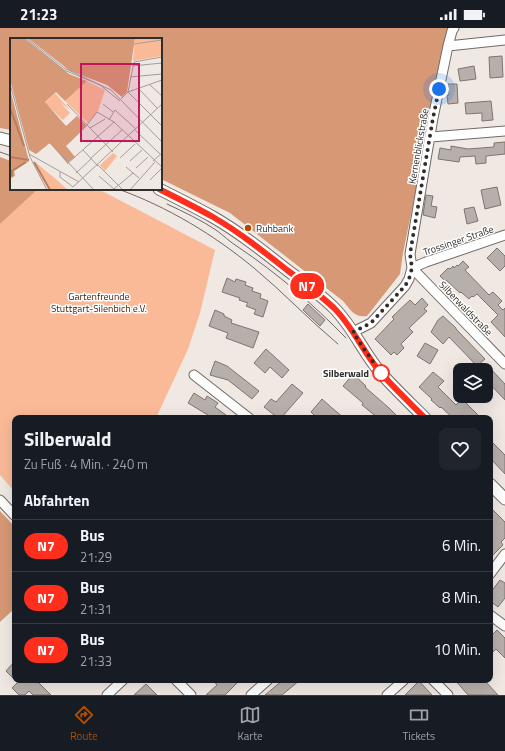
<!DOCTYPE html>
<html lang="de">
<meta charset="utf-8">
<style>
body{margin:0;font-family:"Titillium Web",sans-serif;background:#20242c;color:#f1f3f6;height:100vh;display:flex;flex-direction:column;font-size:15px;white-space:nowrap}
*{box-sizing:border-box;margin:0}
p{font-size:13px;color:#9ea1a6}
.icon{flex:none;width:22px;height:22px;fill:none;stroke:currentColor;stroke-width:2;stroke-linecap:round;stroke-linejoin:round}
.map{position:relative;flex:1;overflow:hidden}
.drawer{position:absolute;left:12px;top:387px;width:481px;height:268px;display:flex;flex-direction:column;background:#171b24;border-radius:8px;box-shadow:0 4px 16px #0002}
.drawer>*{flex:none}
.badge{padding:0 8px;border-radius:13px;font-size:14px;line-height:26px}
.tools{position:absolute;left:453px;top:335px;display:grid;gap:8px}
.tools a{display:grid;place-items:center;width:40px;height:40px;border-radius:8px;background:#171b24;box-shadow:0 4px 16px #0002;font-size:20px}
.you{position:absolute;width:20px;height:20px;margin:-10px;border:3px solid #fff;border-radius:50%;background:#1a73e8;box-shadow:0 0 0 6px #1a73e833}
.map>.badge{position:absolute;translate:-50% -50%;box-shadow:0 0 0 2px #fff}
h2{padding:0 12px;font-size:15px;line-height:36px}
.round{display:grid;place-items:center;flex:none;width:42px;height:42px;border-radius:8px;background:#20242c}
.summary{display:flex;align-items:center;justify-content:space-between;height:68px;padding:0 12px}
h1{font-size:19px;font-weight:700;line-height:30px}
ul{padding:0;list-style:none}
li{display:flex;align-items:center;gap:12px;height:52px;padding:0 12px;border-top:1px solid #363941}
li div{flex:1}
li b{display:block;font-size:15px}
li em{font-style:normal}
li .badge{min-width:44px;font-weight:700;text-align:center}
.status{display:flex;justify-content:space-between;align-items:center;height:28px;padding:0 20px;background:#171b24;direction:ltr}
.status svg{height:11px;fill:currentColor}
.tabs{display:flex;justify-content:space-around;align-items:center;height:56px;border-top:1px solid #363941;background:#171b24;font-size:11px;color:#9ea1a6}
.tabs a{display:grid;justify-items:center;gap:2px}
.tabs .on{color:#ad4e00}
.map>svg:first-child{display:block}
.green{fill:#faba98}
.forest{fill:#d79875}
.building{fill:#b7afaa;stroke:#7c7571}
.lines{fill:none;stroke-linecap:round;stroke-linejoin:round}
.minor-casing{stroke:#716a66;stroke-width:11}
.major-casing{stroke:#716a66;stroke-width:13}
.minor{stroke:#fff;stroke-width:9}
.major{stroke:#fff;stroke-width:11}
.tram{stroke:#6e6966;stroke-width:1}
.line-casing{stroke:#fff;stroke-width:9}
.line{stroke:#ff2e1d;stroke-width:6}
.walk{stroke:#302d2b;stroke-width:4;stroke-dasharray:0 7.2}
.poi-dot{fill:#ad4e00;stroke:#fff;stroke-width:1.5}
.stop-dot{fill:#fff;stroke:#ff2e1d;stroke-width:2}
.labels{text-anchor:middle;stroke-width:3;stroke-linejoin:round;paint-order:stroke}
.street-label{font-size:10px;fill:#302d2b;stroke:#fff}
.poi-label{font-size:10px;fill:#302d2b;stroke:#fff;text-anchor:start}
.park-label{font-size:10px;fill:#4a2107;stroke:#fff}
.stop-label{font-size:10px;font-weight:bold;fill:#302d2b;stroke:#fff;text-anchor:end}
.inset-river{fill:none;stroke:#ba7d5b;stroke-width:2}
.inset-road{fill:none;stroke:#a39d99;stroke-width:1}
.view{fill:#c2185b;fill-opacity:0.15;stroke:#c2185b;stroke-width:2}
.inset-edge{fill:none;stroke:#302d2b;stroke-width:2}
</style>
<div class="status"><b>21:23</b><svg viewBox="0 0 49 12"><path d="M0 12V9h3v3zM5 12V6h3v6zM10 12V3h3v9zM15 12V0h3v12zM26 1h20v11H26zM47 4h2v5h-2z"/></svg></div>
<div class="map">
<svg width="505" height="667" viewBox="0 0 505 667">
<rect width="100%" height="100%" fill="#f0e8e3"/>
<path class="green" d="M38,161H94L104,164L215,222L200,285L188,321L156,390H15V464L0,447V196Z"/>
<path class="forest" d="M0,0H449L403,225L400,246L367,288C354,290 351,282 343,273L230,185L161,151V11H11V102L0,100Z
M0,129L11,133V161H38L0,196Z
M0,483L15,499V580L0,594Z"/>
<path class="building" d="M502,28L503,49L490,50L489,29Z
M474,38L476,51L460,53L458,41Z
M448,56H457L458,75L448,76L447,67H449Z
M491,73L493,92L482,93V85L466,86L465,75Z
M505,114V126L486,128V135L476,136L475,128L460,129L459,134L438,131L440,120L451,122V118L468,121L494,119V115Z
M497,159L501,177L485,181L481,162Z
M426,167L433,168L431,178L437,179L435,190L423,187Z
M474,179L478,193L467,196L464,181Z
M497,220L505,228V238L500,243L487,230Z
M463,233L469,239L465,242L489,267L493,264L502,273L498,277L503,282L505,280V309L491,294L498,287L477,266L473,269L472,268L469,271L461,264L460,265L446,252L445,253L440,248L448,240L450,241L453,238L454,240L457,237L458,238Z
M227,250L235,254L236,251L246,254L245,257L253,260L252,263L261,266L260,270L268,273L263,289L254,286L256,282L246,278L248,275L239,272L240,270L222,264Z
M422,270L428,277L424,281L427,283L409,300L413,304L401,316L404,320L397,327L394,324L391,327L375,311L394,291L392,289L410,272L415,277Z
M308,276L325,292L320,298L303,282Z
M215,282L224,286V288L232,292L231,295L259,304L253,320L226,310L228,305L209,298Z
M443,288L456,300V301L485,331L477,338L449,309L443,316L431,304L438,292Z
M425,315L438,322L430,336L417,328Z
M266,321L289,342L282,350L270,339L265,345L254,335Z
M215,333L227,338L259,363L252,371L228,352L210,347Z
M486,336L505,356V372L486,352Z
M433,344L444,353L438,359L456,377L462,371L481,390H453L441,379L440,380L431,372L432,371L419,359Z
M353,346L366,358L365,359L389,380L399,390H378L362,377L363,375L343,358Z
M292,356L303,365L281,390H278L264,379L271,371L276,374Z
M194,365L205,372L207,368L218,375L215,379L230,390H213L188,375Z
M322,371L332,380L344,390H317L311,384Z
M490,412L505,427V446L490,430Z
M490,479L505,494V510L501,514L503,517L490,530Z
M500,552L505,555V570L498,579L490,573V565Z
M497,602L505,610V630L496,621L490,627V609Z
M15,633V652L6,643Z
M20,652H36L51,667H33L29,663L25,667H19L12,660Z
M213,652H240L225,667H206L217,657Z
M283,652H300L282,667H265Z
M455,652H484L498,667H468Z
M419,653L432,667H405Z
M146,656L157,667H134Z"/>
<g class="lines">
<defs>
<path id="minor" d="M448,18L505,12
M431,109L505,103
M412,240L505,336
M412,240L426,234L505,207
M353,304L371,295L405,258L409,251L412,240L410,226L433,90L448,18L452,3L454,0
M194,347L249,390
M0,472L15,488
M490,546L505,526
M490,587L505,598
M176,652L191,667
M433,652L448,667
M107,667L123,652
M251,667L268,652
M387,667L404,652"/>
<path id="major" d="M0,110L11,113
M159,161C177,170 195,179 213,189C239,204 263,223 287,242C302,253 321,267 334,280C353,299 363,324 380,344C394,360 410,375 425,390
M490,456L505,471"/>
</defs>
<use href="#minor" class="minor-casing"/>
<use href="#major" class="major-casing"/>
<use href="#minor" class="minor"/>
<use href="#major" class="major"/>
<path class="tram" d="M0,124L11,128
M118,161C168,179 214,207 254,240C283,264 309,292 338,316
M167,176C184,184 201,192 216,202C223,207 230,214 238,219C277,245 313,276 346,310"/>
</g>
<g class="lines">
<defs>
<path id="line" d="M159,161C177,170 195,179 213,189C239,204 263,223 287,242C303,254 320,267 334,280C353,299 363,324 380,344C394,360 410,375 425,390"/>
</defs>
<use href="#line" class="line-casing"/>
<use href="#line" class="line"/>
<path class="walk" d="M381,345L364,321L353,304L371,295L405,258L409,251L412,240L410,226L433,90L439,61"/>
</g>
<circle class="poi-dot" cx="248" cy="200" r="4"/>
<circle class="stop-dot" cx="381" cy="345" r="8"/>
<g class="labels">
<g class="street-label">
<text transform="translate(418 118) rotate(-80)" y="4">Kernenblickstraße</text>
<text transform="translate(458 212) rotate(-19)" y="4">Trossinger Straße</text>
<text transform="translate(466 280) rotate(46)" y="4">Silberwaldstraße</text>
</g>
<g class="poi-label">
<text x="256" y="204">Ruhbank</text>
</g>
<g class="park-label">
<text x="99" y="272">Gartenfreunde<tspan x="99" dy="12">Stuttgart-Silenbich e.V.</tspan></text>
</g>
<g class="stop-label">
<text x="369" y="349">Silberwald</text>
</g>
</g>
<g transform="translate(10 10)">
<rect width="152" height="152" fill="#f0e8e3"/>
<path d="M125,0H152V18L123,23ZM77,43L95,52L88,73L78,85L55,63ZM45,55L61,73L50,64L60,75L53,82L35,65ZM103,115L107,118L95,133L90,127ZM24,123L48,143L58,152H40Z" fill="#faba98"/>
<path d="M0,0H14L59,36L77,43L55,63L46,54L35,64L56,88L67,78L77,88L56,108L65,119L57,125L40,105L26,116L19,112L0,42ZM18,0H125L117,54L112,59L97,47L60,33ZM0,51L19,123L4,133L5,138L1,140Z" fill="#d79875"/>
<path class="inset-river" d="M0,70L14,108M0,119L19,122M24,124L40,152M2,138V133L16,124"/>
<path class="inset-road" d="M15,0L54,32L90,47L110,63M17,0L54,30L101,52L152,104M124,6L152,2M122,28L152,25M120,39L152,36M0,46L20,119L37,152M140,47L152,58M128,50L147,70M118,54L124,24L152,19M118,54L152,88M111,61L118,54L152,42M57,66L103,114M93,66L103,74M99,82L105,72L126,91M77,87L87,74L104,84L152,129M80,90L95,81M125,92L150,116M40,105L84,152M73,112L88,128M19,116L69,144M81,120L112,92M110,120L125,106M120,123L132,112M143,123L152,115M57,126L104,84M88,127L113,152M116,129L129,140M126,130L138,119M50,134V139L63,149L152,66M66,135L81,121M89,138L104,151L123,135M140,142L152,130M120,152L145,124"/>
<path class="view" d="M71,26H129V103H71Z"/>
<rect width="152" height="152" class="inset-edge"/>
</g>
</svg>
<div class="tools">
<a><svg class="icon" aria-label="layers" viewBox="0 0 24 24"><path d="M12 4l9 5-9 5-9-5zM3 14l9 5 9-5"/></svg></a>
</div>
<div class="you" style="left:439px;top:61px"></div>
<b class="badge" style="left:307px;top:258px;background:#ff2e1d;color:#fff">N7</b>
<section class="drawer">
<div class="summary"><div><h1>Silberwald</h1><p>Zu Fuß · 4 Min. · 240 m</p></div><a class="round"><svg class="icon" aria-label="heart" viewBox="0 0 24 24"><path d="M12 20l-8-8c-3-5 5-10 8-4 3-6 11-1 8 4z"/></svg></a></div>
<h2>Abfahrten</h2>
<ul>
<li><span class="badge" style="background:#ff2e1d;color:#fff">N7</span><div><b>Bus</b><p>21:29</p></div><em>6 Min.</em></li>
<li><span class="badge" style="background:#ff2e1d;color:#fff">N7</span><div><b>Bus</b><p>21:31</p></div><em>8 Min.</em></li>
<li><span class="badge" style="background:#ff2e1d;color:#fff">N7</span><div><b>Bus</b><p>21:33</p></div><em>10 Min.</em></li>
</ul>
</section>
</div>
<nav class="tabs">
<a class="on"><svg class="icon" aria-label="directions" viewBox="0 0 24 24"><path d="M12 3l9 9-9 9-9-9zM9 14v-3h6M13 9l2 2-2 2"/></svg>Route</a>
<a><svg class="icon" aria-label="map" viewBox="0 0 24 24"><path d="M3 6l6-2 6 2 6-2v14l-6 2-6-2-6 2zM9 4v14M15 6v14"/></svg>Karte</a>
<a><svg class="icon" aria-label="tickets" viewBox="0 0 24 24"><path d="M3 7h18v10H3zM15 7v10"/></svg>Tickets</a>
</nav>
